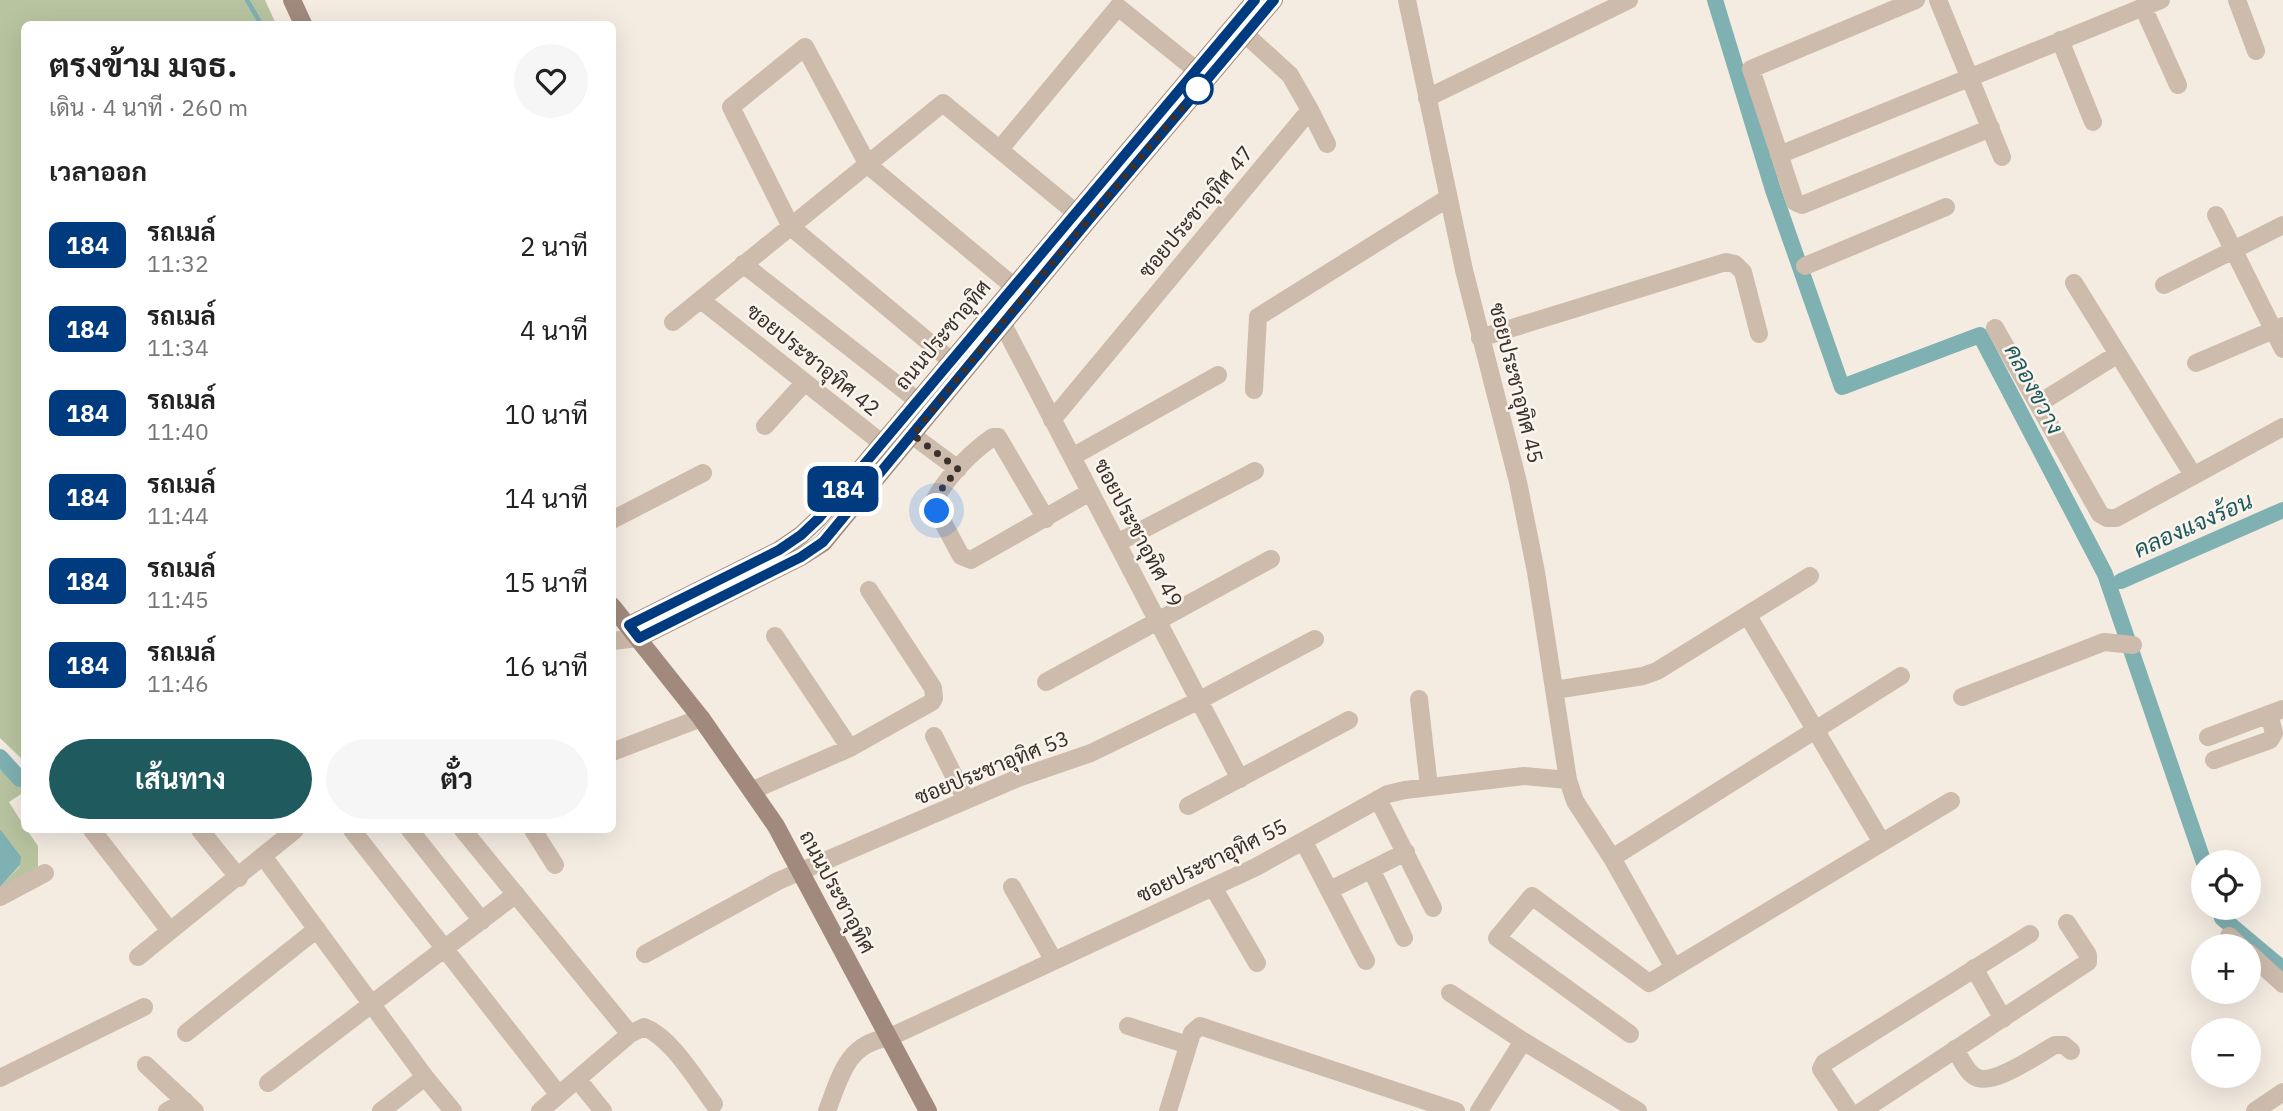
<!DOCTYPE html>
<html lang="th">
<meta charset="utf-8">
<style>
body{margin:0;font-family:"IBM Plex Sans",Sarabun,sans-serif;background:#f6f6f6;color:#222;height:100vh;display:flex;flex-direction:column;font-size:26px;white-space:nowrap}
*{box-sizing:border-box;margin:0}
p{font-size:23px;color:#767676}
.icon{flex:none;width:38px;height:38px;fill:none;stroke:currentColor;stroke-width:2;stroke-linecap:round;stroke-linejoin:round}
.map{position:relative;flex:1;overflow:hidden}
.side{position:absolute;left:21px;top:21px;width:595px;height:812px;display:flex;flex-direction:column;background:#fff;border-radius:10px;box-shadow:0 7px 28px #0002}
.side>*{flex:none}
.badge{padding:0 14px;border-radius:10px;font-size:24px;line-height:46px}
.buttons{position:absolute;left:2191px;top:850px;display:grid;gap:14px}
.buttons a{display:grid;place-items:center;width:70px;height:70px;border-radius:50%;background:#fff;box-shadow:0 7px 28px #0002;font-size:35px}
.you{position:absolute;width:35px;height:35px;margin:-18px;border:5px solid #fff;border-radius:50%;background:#1a73e8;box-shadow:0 0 0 10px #1a73e833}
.map>.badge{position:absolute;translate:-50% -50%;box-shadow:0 0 0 4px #fff}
h2{padding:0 28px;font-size:26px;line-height:63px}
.round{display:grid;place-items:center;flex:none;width:74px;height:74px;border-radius:37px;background:#f6f6f6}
.overview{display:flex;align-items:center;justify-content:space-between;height:119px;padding:0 28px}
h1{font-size:33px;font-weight:700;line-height:52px}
.action{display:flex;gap:14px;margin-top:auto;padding:14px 28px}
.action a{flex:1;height:80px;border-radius:42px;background:#1f5a5e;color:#fff;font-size:28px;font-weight:700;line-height:80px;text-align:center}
.action a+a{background:#f6f6f6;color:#222}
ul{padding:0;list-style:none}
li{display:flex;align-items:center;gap:21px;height:84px;padding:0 28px}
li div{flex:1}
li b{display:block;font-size:26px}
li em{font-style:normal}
li .badge{min-width:77px;font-weight:700;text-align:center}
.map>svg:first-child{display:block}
.green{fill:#b8c4a0}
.water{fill:#7fb0b2}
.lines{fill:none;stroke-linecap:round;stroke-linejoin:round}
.stream{stroke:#7fb0b2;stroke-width:4.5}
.canal{stroke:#7fb0b2;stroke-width:16}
.street{stroke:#cdbbac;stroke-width:18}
.secondary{stroke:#a18a7d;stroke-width:18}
.line-casing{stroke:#fff;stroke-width:16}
.line{stroke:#003b80;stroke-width:10}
.walk{stroke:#3b302b;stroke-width:7;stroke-dasharray:0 12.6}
.stop-dot{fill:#fff;stroke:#003b80;stroke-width:3.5}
.labels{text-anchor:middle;stroke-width:5;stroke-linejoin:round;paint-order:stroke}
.street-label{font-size:21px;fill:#3b302b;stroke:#fbf5ee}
.water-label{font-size:23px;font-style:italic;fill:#1f5a5e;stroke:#fbf5ee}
</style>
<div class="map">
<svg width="2283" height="1111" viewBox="0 0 2283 1111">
<rect width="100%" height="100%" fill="#f4ebe1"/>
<path class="green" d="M0,0H265L276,24H24V761L0,738Z
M0,766L9,776L24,785V792L9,802L24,826V830H27L38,846V869L0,893V887L20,866L0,829Z"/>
<path class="water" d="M0,829L21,857L20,865L0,887Z"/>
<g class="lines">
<path class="stream" d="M247,0L261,24"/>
<path class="canal" d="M1715,0L1773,190L1842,387L1980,335L2105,574L2204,863
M2121,581L2283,510
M0,757L20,779H24
M2219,908L2222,918L2283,969"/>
<path class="street" d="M1407,0L1464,270L1518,482L1536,572L1568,780L1575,801L1612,858L1674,968
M1916,0L1751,69L1795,202L1802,205L1991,128
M1938,0L2002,157
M2237,0L2256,51
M2143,7L2178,85
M2060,40L2093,122
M1427,98L1629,0
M1310,110L1327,144
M1000,149L1118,7L1196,70
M1779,155L2161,0
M2216,215L2283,349
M743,264L918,401
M1805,266L1946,207
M2074,283L2193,475
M2164,285L2283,225
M701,300L893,452
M996,311L1240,779
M673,322L943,103L1087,222
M1995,328L2100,514L2107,518H2116L2283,427
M1480,338L1726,262L1735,264L1743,272L1759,334
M2196,363L2283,326
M961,369L791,227L731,107L805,47L868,165L1024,295
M1254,390L1258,317L1448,198
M2038,404L2118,354
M1052,420L1310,110L1290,75L1245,34
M765,426L804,383
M901,427L958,469
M1072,457L1218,375
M1046,519L998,437H993C971,452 948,476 935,499L937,511L961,556L971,560L1090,492
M612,520L703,473
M1117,543L1255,471
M1748,616L1881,841
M775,636L850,748
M612,641L639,638
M1046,682L1271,559
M1555,690L1643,676L1657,671L1810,576
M1962,697L2104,642L2133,645
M1419,699L1429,787
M934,736L966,800
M2208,737L2283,709
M612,752L701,718
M2214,760L2270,740L2274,733L2269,714
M753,790L850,748L932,702L934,698L933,688L869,590
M1378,799L1433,908
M1188,806L1349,720
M92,830L170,931
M200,830L239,878
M352,830L559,1095
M410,830L482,921
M463,830L630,1034
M533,830L555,865
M1304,842L1366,961
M263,856L425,1077L453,1111
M1612,858L1901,676
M1372,871L1404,938
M1012,887L1054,961
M1213,887L1257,963
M1330,890L1406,852
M0,897L45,873
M2229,936L2241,947
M2249,953L2283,984
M645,954L778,881L1018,778L1091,753L1198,701L1315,639
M138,957L295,830
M1974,968L2003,1019
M1450,993L1523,1041L1638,1111
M1128,1026L1188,1045
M186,1033L317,929
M1630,1034L1497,938L1532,896L1649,983L1951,801
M1955,1049C1960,1057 1966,1071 1974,1076C1991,1089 2038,1054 2055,1045H2064L2071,1051
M146,1065L195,1111
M0,1078L144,1007
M578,1080L603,1111
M268,1083L516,894
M167,1111L185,1101
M381,1111L425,1077
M540,1111L630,1034L644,1027C672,1038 696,1080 714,1104
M827,1111C840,1077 847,1043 888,1038L1256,867L1388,794L1405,790L1524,776L1568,780
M1168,1111L1192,1033L1200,1026L1456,1111
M1479,1111L1523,1041
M1849,1111L1821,1069L1824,1063L2030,934
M1862,1111L2088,962V955L2067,923
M2255,1111L2283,1092"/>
<path class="secondary" d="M292,0L303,24
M612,606L701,718L776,826L928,1111
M629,625L779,550L801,535L819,518L1255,0
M639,638L801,557L823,543L1087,222L1274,0"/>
</g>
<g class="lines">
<defs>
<path id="line" d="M1255,0L819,518L801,535L779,550L629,625L639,638L801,557L823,542L1087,222L1274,0"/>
</defs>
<use href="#line" class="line-casing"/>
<use href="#line" class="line"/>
<path class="walk" d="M937,511L936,496L958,469L913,435L1002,323L1198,89"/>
</g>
<circle class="stop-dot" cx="1198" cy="89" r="14"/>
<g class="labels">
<g class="street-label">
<text transform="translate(1196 212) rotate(-50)" y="7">ซอยประชาอุทิศ 47</text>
<text transform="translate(943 335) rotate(-50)" y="7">ถนนประชาอุทิศ</text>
<text transform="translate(813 360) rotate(39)" y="7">ซอยประชาอุทิศ 42</text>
<text transform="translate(1516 383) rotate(76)" y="7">ซอยประชาอุทิศ 45</text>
<text transform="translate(1138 533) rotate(62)" y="7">ซอยประชาอุทิศ 49</text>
<text transform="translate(992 768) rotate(-22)" y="7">ซอยประชาอุทิศ 53</text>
<text transform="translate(1212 861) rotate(-26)" y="7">ซอยประชาอุทิศ 55</text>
<text transform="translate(837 892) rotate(62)" y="7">ถนนประชาอุทิศ</text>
</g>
<g class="water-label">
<text transform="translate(2034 389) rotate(62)" y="8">คลองขวาง</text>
<text transform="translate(2193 525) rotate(-24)" y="8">คลองแจงร้อน</text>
</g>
</g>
</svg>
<div class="buttons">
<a><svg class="icon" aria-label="locate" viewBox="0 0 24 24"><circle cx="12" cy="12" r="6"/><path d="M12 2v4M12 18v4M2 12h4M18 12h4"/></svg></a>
<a>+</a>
<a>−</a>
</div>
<div class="you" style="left:937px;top:511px"></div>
<b class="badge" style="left:843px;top:489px;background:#003b80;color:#fff">184</b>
<section class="side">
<div class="overview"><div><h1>ตรงข้าม มจธ.</h1><p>เดิน · 4 นาที · 260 m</p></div><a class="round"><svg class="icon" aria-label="heart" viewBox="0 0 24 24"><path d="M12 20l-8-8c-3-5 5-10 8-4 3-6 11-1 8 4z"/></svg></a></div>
<h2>เวลาออก</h2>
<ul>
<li><span class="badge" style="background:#003b80;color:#fff">184</span><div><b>รถเมล์</b><p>11:32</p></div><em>2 นาที</em></li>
<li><span class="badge" style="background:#003b80;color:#fff">184</span><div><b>รถเมล์</b><p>11:34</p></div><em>4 นาที</em></li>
<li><span class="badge" style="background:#003b80;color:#fff">184</span><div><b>รถเมล์</b><p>11:40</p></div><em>10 นาที</em></li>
<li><span class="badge" style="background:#003b80;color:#fff">184</span><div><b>รถเมล์</b><p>11:44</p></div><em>14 นาที</em></li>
<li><span class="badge" style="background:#003b80;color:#fff">184</span><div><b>รถเมล์</b><p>11:45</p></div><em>15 นาที</em></li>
<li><span class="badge" style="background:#003b80;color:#fff">184</span><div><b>รถเมล์</b><p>11:46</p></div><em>16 นาที</em></li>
</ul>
<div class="action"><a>เส้นทาง</a><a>ตั๋ว</a></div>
</section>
</div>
